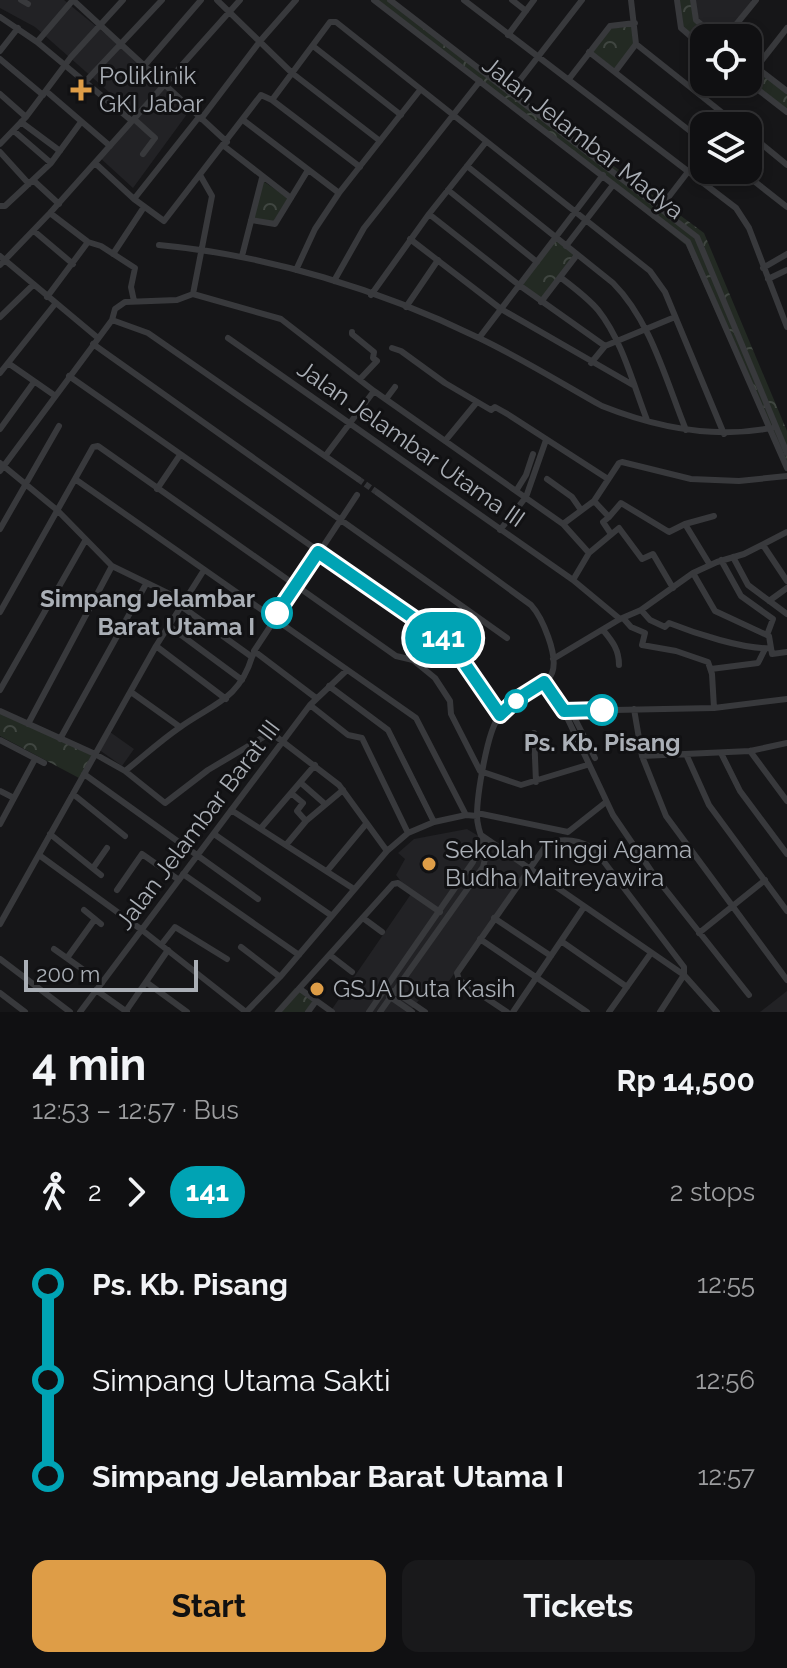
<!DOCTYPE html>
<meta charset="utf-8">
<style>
body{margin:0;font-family:Raleway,sans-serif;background:#19191b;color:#f1f3f6;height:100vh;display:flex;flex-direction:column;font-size:30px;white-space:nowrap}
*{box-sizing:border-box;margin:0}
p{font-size:26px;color:#9c9d9f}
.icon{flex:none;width:44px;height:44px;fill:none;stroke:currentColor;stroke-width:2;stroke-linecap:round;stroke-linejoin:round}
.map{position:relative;height:1012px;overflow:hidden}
.panel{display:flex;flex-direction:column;background:#101012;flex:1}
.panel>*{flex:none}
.badge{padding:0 16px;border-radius:26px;font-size:28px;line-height:52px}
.fabs{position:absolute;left:690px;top:24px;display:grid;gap:16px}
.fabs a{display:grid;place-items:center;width:72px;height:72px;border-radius:16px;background:#101012;box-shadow:0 4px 12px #0003,0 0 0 2px #303032;font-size:40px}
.scale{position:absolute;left:24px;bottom:20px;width:174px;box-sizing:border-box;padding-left:8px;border:4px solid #aaafb6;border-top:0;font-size:22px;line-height:28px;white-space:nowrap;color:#aaafb6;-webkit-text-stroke:6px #111113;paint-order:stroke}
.map>.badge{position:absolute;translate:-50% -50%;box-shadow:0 0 0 4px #fff}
.legs{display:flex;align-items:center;gap:12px;height:88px;padding:0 32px;font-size:26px}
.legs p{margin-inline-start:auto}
.head{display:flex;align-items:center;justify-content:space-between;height:136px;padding:0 32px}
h1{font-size:44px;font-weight:700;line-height:60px}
.button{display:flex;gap:16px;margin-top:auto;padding:16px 32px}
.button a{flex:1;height:92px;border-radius:16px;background:#de9d47;color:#111;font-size:32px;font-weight:700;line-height:92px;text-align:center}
.button a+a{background:#19191b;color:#f1f3f6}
ul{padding:0 32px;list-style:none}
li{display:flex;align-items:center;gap:28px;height:96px;font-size:30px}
li i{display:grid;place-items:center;width:12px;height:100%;margin:0 10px;background:currentColor}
li i::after{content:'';width:20px;height:20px;margin:-10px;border:6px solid;border-radius:50%;background:#101012}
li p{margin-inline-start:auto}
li:first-child i{background:linear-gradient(#0000 50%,currentColor 0)}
li:last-child i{background:linear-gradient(currentColor 50%,#0000 0)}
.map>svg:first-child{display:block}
.built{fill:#222225}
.park{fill:url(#park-crowns)}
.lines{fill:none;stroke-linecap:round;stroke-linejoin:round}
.minor-tunnel{stroke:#343538;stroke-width:6;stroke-dasharray:6 3;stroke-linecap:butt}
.minor{stroke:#38393c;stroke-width:6}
.line-1-casing{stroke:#fff;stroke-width:18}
.line-1{stroke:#00a3b4;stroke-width:12}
.poi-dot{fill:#de9d47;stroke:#111113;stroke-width:3}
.stop-1-dot{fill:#fff;stroke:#00a3b4;stroke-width:4}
.labels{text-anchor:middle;stroke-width:6;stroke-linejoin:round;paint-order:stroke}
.poi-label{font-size:24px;fill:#aaafb6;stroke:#111113;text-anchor:start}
.street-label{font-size:24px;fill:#aaafb6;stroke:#111113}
.stop-label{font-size:24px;font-weight:bold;fill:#aaafb6;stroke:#111113;text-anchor:end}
</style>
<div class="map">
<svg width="787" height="1012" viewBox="0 0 787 1012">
<defs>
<pattern id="park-crowns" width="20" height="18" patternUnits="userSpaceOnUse" patternTransform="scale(2)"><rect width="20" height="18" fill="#232a23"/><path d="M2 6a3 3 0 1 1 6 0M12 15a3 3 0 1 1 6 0" fill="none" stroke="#404641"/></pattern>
</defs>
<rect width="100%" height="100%" fill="#161618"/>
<path class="built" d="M0,0H64L193,106L133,188L98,156L135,115L35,27L0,8Z
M695,0H750L752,1L721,38L699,21Z
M110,732L134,749L122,766L98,749Z
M467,829L529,867L449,981H433L410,1012H330L411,894L396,875L405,859L398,853L414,839Z
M787,991V1012H760Z"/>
<path class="park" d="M377,0H390L704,233L787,431V472L686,245Z
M679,0H692L694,17L715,38H704V46L683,29Z
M632,26L634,44L615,69L592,52L608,29Z
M748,61L787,91V112L748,81Z
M263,181L288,198L273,225L252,219Z
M555,240L576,255L541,300L520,285Z
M0,712L92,755L79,778L0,736Z
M295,988L313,1000L305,1012H274Z"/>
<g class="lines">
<path class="minor-tunnel" d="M358,479L378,493"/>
<path class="minor" d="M21,0L28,4
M73,0L227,142
M217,0L292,73L380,141
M374,0L688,242L787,468
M390,0L697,237L787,453
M464,0L736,208L749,228L787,327
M512,0L526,11
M631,0L636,44L739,126
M677,0L681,28L704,48
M693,0L696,20L717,38
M0,17L37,42L132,121
M508,35L534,0
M725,38L756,0
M37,42L73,0
M313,46L401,115
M0,51L18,28
M589,52L704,142
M0,59L43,95
M748,61L787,91
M144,66L201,0
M615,72L636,44
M748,78L787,28
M569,79L610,26L635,23
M85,82L162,0
M748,82L787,112
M46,91L110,146
M510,93L582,0
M0,94L26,117
M272,100L360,167
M134,119L155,138L143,154
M201,119L261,40L296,0
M243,120L339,193
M21,122L60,151
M14,131L51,163
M748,133L787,165
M0,144L26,117L71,57L123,0
M224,146L291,198
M0,152L29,184
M95,163L134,199L164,221L261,95L272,100L330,22H336L650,271L665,292L724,434
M467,166L613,283C651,321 666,381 686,430
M740,170L787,207
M33,180L59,204
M448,190L537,262
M134,199L199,117
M0,206H5L51,163L81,122
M50,213L88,242L101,246L135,268L131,287L134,301
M429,214L519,285L605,346
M654,216L704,151
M251,220L275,224L308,170
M34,231L73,264
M410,239L501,309L633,385
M159,245C268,255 381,290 479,338C521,358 561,383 602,406C655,427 714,439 771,428
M566,246L613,185
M113,254L144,207
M0,256L98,338
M242,256L262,178
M0,265L50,213L240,0
M763,268L787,254
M296,270L315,229L339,193L420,90
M560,277C573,287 588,298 598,310C622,340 633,384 647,420
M768,279L787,270
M334,281L364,228L480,81
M193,294L281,319L374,391L563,524L589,553
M371,295L429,214L486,142
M47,297L88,242
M541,302L577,255
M406,307L438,260
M0,317L33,285
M112,320L148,333L358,479
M352,332V334L374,352L373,358L377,361L360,379
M228,338L573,580L620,619
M479,338L603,175
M93,344L507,638
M392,348L401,351L445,383L491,410L495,407L509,415L608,479
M8,363L54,395
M591,363L605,346L675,317
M0,373L55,304
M69,376L451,644L500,715
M386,399L395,387
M0,429L34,382
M445,441L477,402
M326,455L374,391
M0,463L57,510L112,566L184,601
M0,471L112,320L115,309L125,302L177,300L193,294L212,196L200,175
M75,479L416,718L466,815L477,816
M547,479L572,497L581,510
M157,489L180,455
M516,491L526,475L533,454
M378,493L531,605C542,617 559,656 552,673C547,687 511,701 500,715C487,730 477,796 477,816C477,830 483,840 487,851L483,867L380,1012
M594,501L609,517L603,522L611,534
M609,517L621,503L669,532L685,524L714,516
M563,524L594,501L619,463L622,462L691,479L739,481L787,476
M685,524L710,565
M0,529L59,426
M500,530L526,497L546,440
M763,545L787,581
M733,557L748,585L787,614
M721,560L741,596L773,619L767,635
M693,573L715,611L769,636L771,648
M573,580L589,553L619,528L642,559L653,554L673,588
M769,601L787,588
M181,606L252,657L253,655
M641,610L650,620L665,627L669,623C694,633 745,650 771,648L772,654L787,652
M0,612L93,447L98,446L396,656L413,660L435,678L450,701L451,714L480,771L521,785L587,765
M623,618L631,627L645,633L642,645L676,651L708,662L712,674L714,708
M169,626L242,680
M603,630C613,642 619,650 619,665
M156,646L226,699
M254,651L357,495
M254,651L316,698
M553,659L620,619L641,610L693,573L717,562L744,554L787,532
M711,669L758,663L765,649
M544,682L564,711L613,815L654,875L749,995
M329,686L388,730L434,822
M0,690L85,541
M131,692L180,727
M310,705L348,735L362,738L408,833
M634,709L642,756L666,816L787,980
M0,711L95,754L125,771L165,803L208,770L267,735H274L339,785L387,851
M564,711L714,708L787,699
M571,711L595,758
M28,724L112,566
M534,733L536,782
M60,739L146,584
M0,740L44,763
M750,751L787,801
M721,753L740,791L787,854
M686,754L709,805L787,911
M642,756L750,751L787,743
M125,771C143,757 160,741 179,728C212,704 239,700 252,657
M84,774L258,899
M301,783L325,804
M0,791L14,798
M291,793L303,803L297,811L306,821
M73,794L125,836
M231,810L354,889
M477,813L568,832
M0,824L35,759
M261,828L315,765
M568,832L606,802
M50,834L101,875
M214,834L332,916
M481,835L684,975L717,1012
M286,845L306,821L343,790
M39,855L142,930L246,1012
M93,868L107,848
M327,871L366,824
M183,874L299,955
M117,890L142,854L179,880
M84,910L101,924
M363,918L382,932
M494,918L551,956
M0,924L156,646L204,570
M699,933L765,880
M480,939L587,1012
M561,941L627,987
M161,945L175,927L227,959
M241,947L280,977
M54,949L102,983
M330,955L352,972
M67,958L95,919
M0,959L70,1012
M146,982L187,1012
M300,989L332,1012
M96,990L127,1012
M394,991L425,1012
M0,993L25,1012
M389,996L412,1012
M126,1011L168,950
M80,1012L310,705L347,670
M246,1012L280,977L387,851L408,833L434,822L466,815
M278,1012L393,884L398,883L440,912
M308,1012L316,1001
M369,1012L473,862L481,841
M507,1012L459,980L457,973L547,844C562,837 582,840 595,850L684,967V975
M513,1012L584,907
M609,1012L651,953
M660,1012L684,975"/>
</g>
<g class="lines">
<defs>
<path id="line-1" d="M277,613L318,552L451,644L500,715L517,699L544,682L564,711L602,710"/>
</defs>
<use href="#line-1" class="line-1-casing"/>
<use href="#line-1" class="line-1"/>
</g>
<g class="poi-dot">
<path d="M77 78h8v8h8v8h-8v8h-8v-8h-8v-8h8z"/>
<circle cx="429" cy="864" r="8"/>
<circle cx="317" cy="989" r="8"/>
</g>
<g class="stop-1-dot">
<circle cx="277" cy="613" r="14"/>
<circle cx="516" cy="701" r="10"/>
<circle cx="602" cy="710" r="14"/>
</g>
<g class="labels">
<g class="poi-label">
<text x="99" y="84">Poliklinik<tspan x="99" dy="28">GKI Jabar</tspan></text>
<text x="445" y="858">Sekolah Tinggi Agama<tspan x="445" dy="28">Budha Maitreyawira</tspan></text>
<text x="333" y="997">GSJA Duta Kasih</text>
</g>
<g class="street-label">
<text transform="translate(583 138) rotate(38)" y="8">Jalan Jelambar Madya</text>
<text transform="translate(411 444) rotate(35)" y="8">Jalan Jelambar Utama III</text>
<text transform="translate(198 825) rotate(-53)" y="8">Jalan Jelambar Barat III</text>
</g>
<g class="stop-label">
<text x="255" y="607">Simpang Jelambar<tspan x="255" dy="28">Barat Utama I</tspan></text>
<text x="602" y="751" text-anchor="middle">Ps. Kb. Pisang</text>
</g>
</g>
</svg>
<div class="fabs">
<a><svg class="icon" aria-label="locate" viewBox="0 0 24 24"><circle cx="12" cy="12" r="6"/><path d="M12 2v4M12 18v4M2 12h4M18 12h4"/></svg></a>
<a><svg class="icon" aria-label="layers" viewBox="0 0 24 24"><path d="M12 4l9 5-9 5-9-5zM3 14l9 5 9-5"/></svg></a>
</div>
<div class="scale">200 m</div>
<b class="badge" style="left:443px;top:638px;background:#00a3b4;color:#fff">141</b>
</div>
<section class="panel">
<div class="head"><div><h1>4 min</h1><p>12:53 – 12:57 · Bus</p></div><b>Rp 14,500</b></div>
<div class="legs"><svg class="icon" aria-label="walk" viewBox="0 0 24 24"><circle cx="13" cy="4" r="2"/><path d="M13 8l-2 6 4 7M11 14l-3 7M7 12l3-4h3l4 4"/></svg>2<svg class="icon" aria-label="forward" viewBox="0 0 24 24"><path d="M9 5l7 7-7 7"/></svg><b class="badge" style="background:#00a3b4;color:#fff">141</b><p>2 stops</p></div>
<ul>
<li><i style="color:#00a3b4"></i><b>Ps. Kb. Pisang</b><p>12:55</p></li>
<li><i style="color:#00a3b4"></i><span>Simpang Utama Sakti</span><p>12:56</p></li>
<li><i style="color:#00a3b4"></i><b>Simpang Jelambar Barat Utama I</b><p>12:57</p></li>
</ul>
<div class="button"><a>Start</a><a>Tickets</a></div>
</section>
